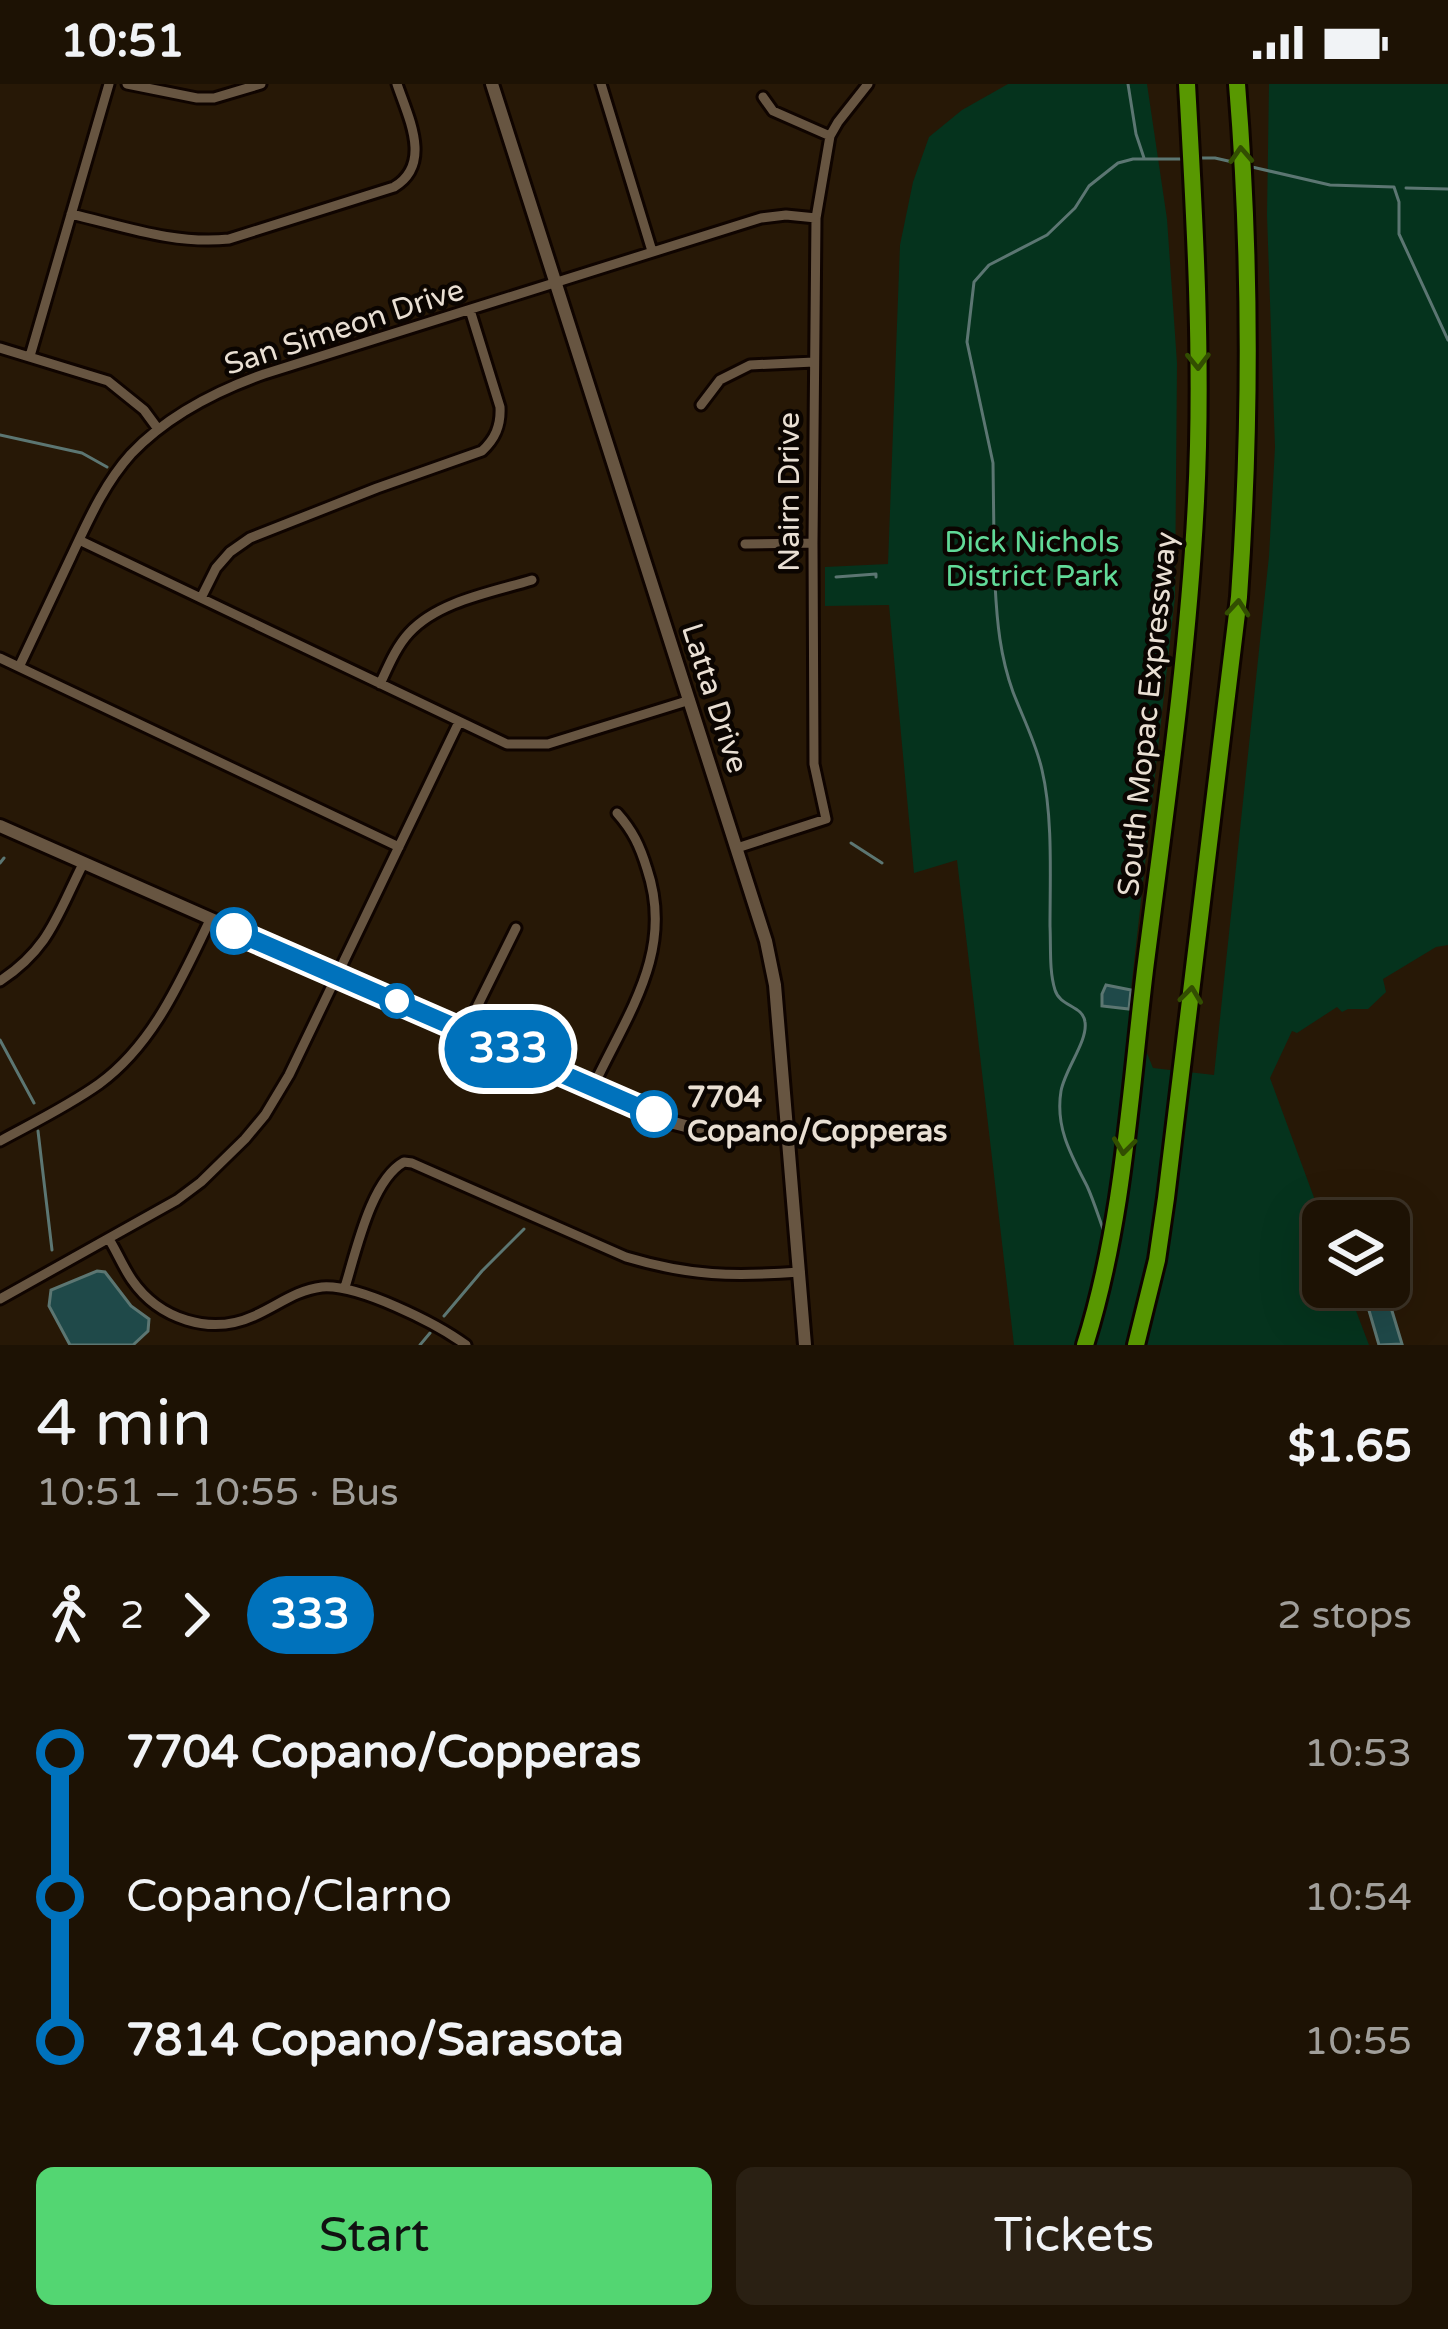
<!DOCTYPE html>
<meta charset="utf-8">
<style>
body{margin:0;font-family:"Varela Round",sans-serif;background:#2a2013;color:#f1f3f6;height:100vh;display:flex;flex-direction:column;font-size:45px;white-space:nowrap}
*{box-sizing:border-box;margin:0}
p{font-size:39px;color:#a09e9a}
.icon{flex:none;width:66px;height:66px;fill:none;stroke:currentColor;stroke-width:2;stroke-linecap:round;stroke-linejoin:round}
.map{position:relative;height:1261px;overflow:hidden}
.panel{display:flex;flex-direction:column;background:#1d1204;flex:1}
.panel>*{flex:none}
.badge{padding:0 24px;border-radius:39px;font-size:42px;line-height:78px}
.fabs{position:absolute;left:1302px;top:1116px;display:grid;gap:24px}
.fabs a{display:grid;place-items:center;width:108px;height:108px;border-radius:18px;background:#1d1204;box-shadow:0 12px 48px #0002,0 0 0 3px #3b3226;font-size:60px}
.map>.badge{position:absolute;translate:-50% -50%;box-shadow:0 0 0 6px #fff}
.legs{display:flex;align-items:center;gap:18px;height:132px;padding:0 36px;font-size:39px}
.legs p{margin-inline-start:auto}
.summary{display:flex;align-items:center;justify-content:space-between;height:204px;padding:0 36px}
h1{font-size:66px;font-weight:600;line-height:90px}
.cta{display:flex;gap:24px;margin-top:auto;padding:24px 36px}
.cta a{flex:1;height:138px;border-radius:18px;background:#53d672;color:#111;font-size:48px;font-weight:600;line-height:138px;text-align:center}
.cta a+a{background:#2a2013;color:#f1f3f6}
ul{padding:0 36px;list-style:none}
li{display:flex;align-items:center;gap:42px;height:144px;font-size:45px}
li i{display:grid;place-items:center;width:18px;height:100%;margin:0 15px;background:currentColor}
li i::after{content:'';width:30px;height:30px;margin:-15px;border:9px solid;border-radius:50%;background:#1d1204}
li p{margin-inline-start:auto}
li:first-child i{background:linear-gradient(#0000 50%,currentColor 0)}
li:last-child i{background:linear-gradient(currentColor 50%,#0000 0)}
.status{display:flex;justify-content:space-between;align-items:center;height:84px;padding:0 60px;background:#1d1204;direction:ltr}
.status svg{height:33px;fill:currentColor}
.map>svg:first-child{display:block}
.green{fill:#05331d}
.water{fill:#1f4949;stroke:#5c7672;stroke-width:3}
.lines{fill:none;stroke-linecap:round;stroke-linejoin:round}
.stream{stroke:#5c7672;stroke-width:3}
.minor-casing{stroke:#0f0400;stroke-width:15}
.tertiary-casing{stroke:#0f0400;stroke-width:18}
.motorway-casing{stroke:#0f0400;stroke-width:22}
.minor{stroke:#675541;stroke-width:9}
.tertiary{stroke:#675541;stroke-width:12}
.motorway{stroke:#589801;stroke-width:16}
.oneway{stroke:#324e01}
.line-1-casing{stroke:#fff;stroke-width:27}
.line-1{stroke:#0072bc;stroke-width:18}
.stop-1-dot{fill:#fff;stroke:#0072bc;stroke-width:6}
.labels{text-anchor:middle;stroke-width:9;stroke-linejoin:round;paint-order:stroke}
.street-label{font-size:30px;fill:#e9dfd3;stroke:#0b0501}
.park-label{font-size:30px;fill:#61da98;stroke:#0b0501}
.stop-label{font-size:30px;font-weight:bold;fill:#e9dfd3;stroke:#0b0501;text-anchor:start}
</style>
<div class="status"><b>10:51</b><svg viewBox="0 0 49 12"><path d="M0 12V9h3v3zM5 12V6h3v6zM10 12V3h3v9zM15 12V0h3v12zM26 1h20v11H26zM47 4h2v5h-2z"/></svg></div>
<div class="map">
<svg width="1448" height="1261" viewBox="0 0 1448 1261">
<rect width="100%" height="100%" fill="#271806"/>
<path class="green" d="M1008,0H1147L1167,135L1177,279L1175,513L1131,906L1106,901L1102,921L1129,925L1153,984L1214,991L1269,472L1275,363L1267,131L1269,0H1448V861L1436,863L1383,895L1386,908L1368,925H1348L1342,928L1337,923L1297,949L1292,947L1270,994L1323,1138V1203H1347L1369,1261H1014L957,776L914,789L889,521L825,522V483L888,480L900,161L913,98L929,53L962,26Z"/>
<path class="water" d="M1106,901L1131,906L1129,925L1102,922V910Z
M97,1187L105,1188L131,1222L149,1235L148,1247L133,1261H70L49,1222L51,1206Z
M1389,1217L1402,1260L1379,1261L1368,1223Z"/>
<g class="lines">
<path class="stream" d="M1128,0L1136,50L1144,74
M1199,74H1215L1237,79
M1252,83L1330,101L1394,103L1399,118V150L1448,256
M1406,104L1448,105
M0,351L82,369L107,383
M994,457L993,379L967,258L974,198L989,181L1047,151L1075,124L1089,102L1118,79L1133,75H1184
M836,493L876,490V493
M995,500C997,538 1000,572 1013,608C1023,634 1036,659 1042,686C1053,732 1050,794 1050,842C1051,863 1049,887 1055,906C1060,923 1083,921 1085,938C1088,957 1065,985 1061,1007C1055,1043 1071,1071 1087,1102C1093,1115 1098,1131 1103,1145
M851,759L882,779
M0,779L4,774
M0,956L34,1019
M38,1047L52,1166
M444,1232L482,1187L524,1145
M420,1261L430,1249
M1094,1261L1100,1238"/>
<defs>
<path id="minor" d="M127,0L197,14H214L261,0
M601,0L652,167
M763,13L773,27L830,52
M71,130C123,142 175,161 229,155L394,103C433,80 408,33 397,0
M0,264L108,297L144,326L158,345
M30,272L109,0
M701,321L720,296L750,281L814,278
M79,456L507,660H548L690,616
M745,460L813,459
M201,514L216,484L230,468L250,454L377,404L482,367C495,355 501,342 500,323L470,226
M0,574L399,763
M20,581C37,545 54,509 71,473C88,437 104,400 131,370C167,332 216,307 264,290L761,134L786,131L816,134
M380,600C388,583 396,563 409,549C438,517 493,508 532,496
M737,764L826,735L814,680L813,459L816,134L830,52L838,38L868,0
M0,897C50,864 57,831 83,780
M465,947L516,844
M593,1003C627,930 675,868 647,785C640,762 633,747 617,729
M0,1057C33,1039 68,1022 99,1000C154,960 181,895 210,836
M109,1155C117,1168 123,1183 132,1196C159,1235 210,1252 254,1232C277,1222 296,1206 322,1203C358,1200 436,1239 466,1261
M345,1203C356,1168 371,1096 404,1078L412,1079L626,1173C690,1192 733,1193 800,1188
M0,1215L177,1116L201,1098L245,1055L265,1031L289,991L459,638"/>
<path id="tertiary" d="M492,0L766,857L775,901L805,1261
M0,742L674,1039L724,1052L786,1047"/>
<path id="motorway" d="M1085,1261C1123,1141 1130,1010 1145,886C1165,730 1188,574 1196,417C1203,278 1195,139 1187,0
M1136,1261L1157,1176L1166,1114L1239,513C1251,342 1251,171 1237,0"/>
</defs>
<use href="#minor" class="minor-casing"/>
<use href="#tertiary" class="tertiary-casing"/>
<use href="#motorway" class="motorway-casing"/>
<use href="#minor" class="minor"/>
<use href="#tertiary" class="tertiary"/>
<use href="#motorway" class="motorway"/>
</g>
<defs><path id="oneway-chevron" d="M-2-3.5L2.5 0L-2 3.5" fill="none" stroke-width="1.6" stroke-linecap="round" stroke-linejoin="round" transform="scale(3)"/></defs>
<g class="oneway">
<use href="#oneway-chevron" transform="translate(1241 71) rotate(-93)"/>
<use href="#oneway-chevron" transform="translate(1198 277) rotate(89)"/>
<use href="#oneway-chevron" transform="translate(1238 524) rotate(-85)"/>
<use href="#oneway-chevron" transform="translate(1191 911) rotate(-83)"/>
<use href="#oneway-chevron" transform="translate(1124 1062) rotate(97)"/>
</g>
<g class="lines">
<defs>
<path id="line-1" d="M234,847L654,1030"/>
</defs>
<use href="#line-1" class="line-1-casing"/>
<use href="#line-1" class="line-1"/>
</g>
<g class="stop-1-dot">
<circle cx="234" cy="847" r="21"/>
<circle cx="397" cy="917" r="15"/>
<circle cx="654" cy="1030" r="21"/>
</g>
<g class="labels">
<g class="street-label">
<text transform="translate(344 243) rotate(-18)" y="10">San Simeon Drive</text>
<text transform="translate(789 408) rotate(-90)" y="10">Nairn Drive</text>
<text transform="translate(715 614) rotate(72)" y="10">Latta Drive</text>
<text transform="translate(1147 630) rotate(-84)" y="10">South Mopac Expressway</text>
</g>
<g class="park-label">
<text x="1032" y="468">Dick Nichols<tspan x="1032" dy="34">District Park</tspan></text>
</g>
<g class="stop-label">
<text x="687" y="1023">7704<tspan x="687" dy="34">Copano/Copperas</tspan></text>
</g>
</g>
</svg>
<div class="fabs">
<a><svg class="icon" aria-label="layers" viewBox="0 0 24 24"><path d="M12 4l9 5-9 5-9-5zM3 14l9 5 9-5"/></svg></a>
</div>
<b class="badge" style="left:508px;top:965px;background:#0072bc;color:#fff">333</b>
</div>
<section class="panel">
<div class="summary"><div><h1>4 min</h1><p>10:51 – 10:55 · Bus</p></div><b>$1.65</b></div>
<div class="legs"><svg class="icon" aria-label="walk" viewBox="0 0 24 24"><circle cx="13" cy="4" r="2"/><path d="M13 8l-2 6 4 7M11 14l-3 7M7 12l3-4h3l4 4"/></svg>2<svg class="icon" aria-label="forward" viewBox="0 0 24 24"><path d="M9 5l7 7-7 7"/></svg><b class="badge" style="background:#0072bc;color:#fff">333</b><p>2 stops</p></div>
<ul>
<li><i style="color:#0072bc"></i><b>7704 Copano/Copperas</b><p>10:53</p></li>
<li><i style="color:#0072bc"></i><span>Copano/Clarno</span><p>10:54</p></li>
<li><i style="color:#0072bc"></i><b>7814 Copano/Sarasota</b><p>10:55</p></li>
</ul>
<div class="cta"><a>Start</a><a>Tickets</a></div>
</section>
